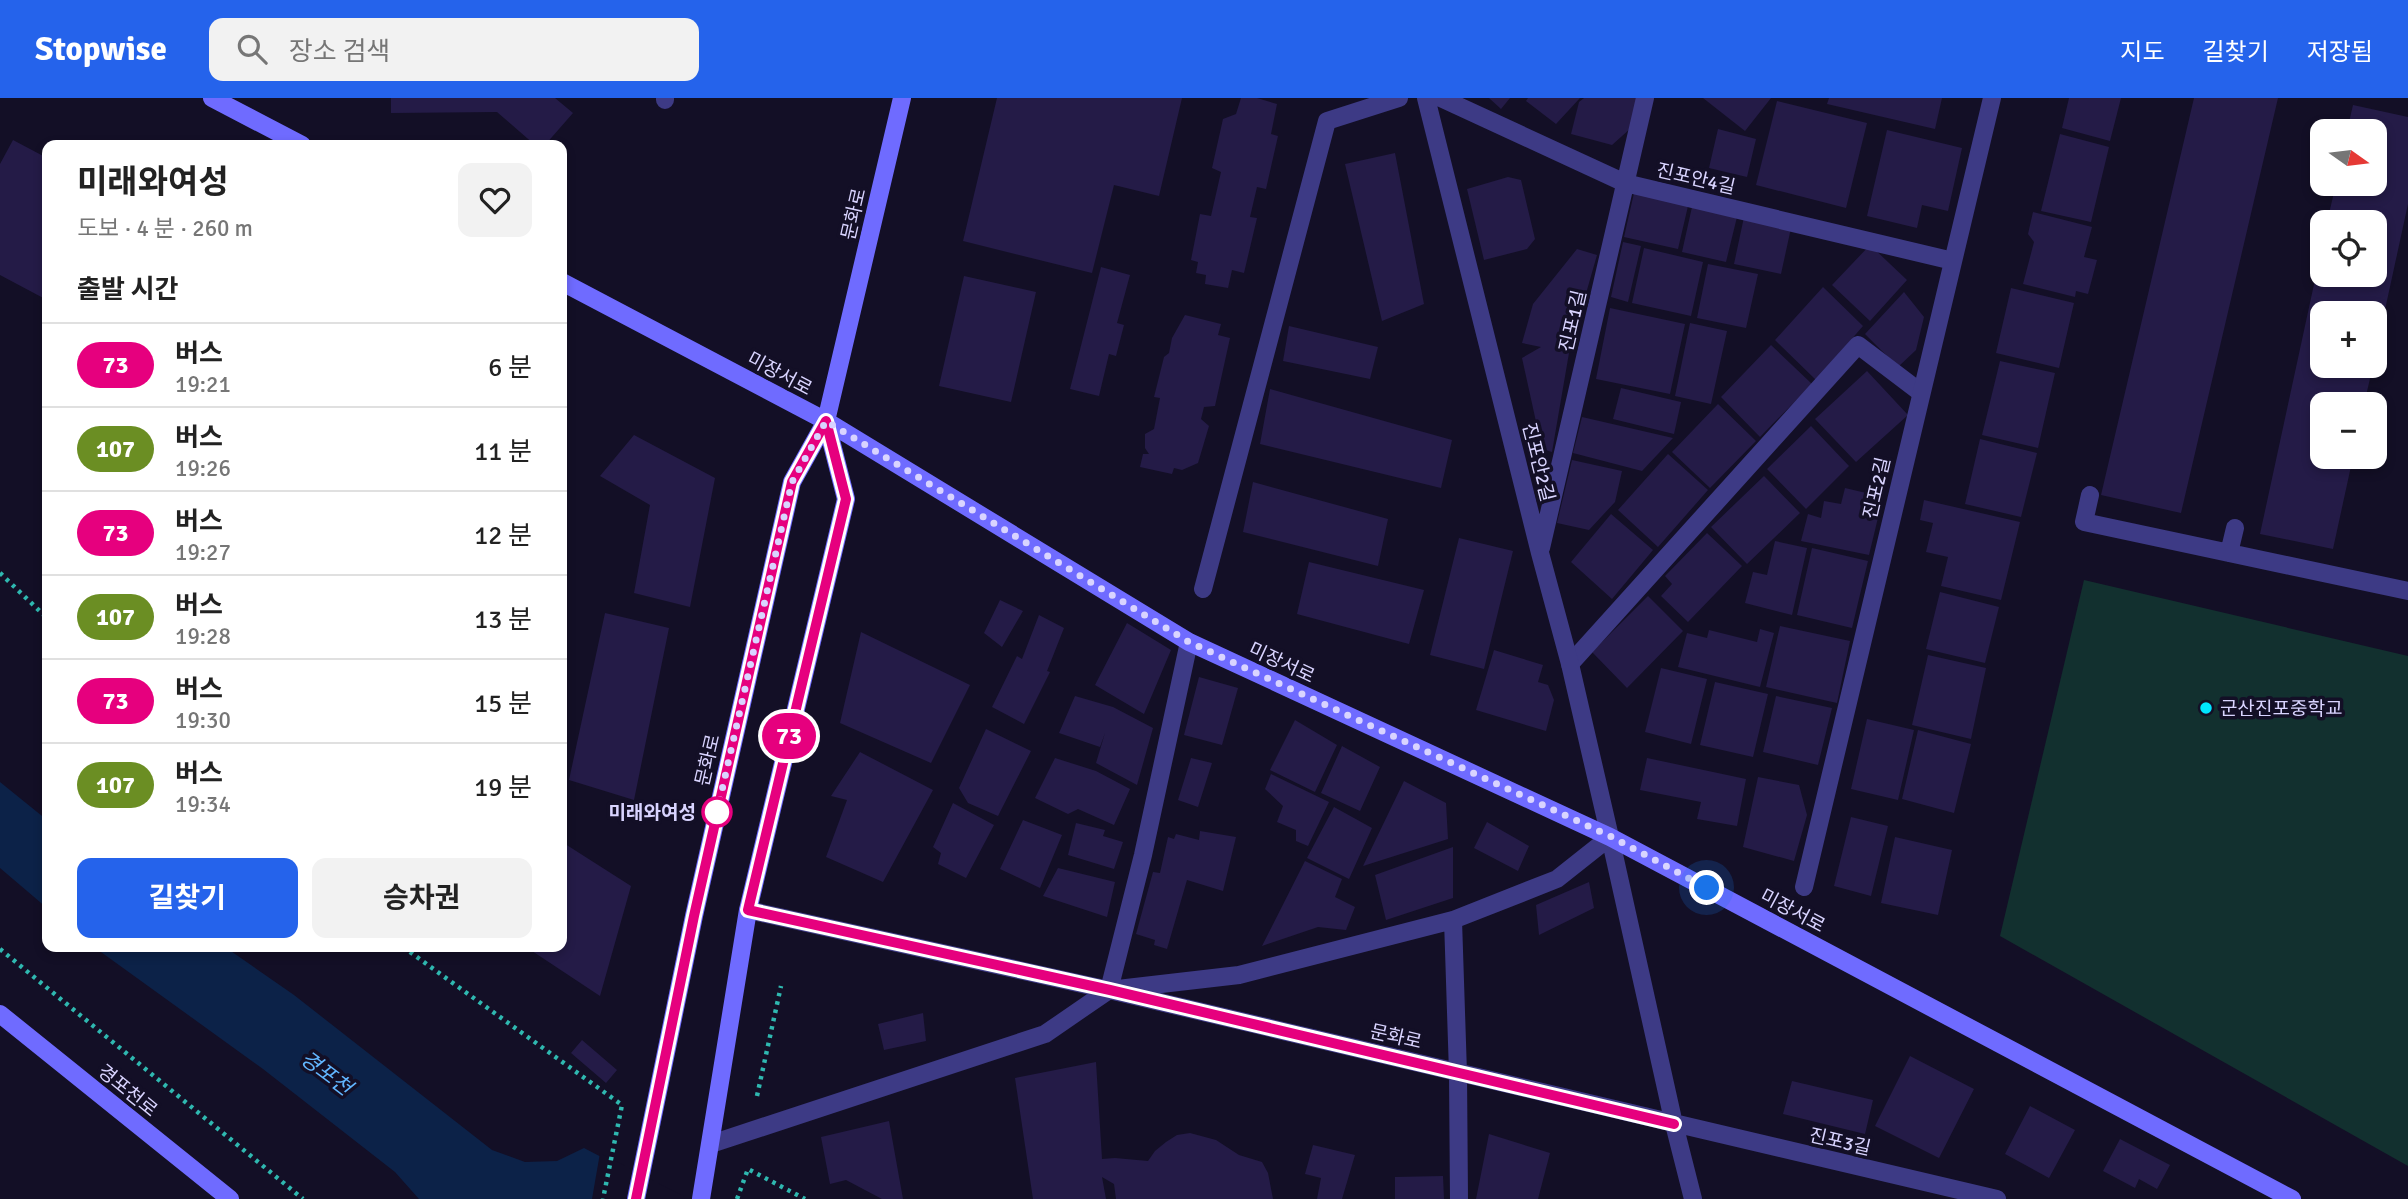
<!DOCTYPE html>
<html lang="ko">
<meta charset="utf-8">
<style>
body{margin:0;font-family:Signika,"Noto Sans KR",sans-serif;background:#f2f2f2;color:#222;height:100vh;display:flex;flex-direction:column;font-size:26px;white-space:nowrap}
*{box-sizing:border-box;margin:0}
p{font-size:23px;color:#767676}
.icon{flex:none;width:38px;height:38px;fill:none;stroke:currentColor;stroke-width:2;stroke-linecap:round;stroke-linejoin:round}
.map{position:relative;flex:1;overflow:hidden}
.drawer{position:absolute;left:42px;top:42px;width:525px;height:812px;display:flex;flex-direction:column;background:#fff;border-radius:14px;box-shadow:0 4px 10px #0003}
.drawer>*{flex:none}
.badge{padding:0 14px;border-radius:23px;font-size:24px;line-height:46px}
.needle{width:46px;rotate:104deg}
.fabs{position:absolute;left:2310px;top:21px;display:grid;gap:14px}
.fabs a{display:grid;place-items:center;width:77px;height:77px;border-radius:14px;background:#fff;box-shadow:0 4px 10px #0003;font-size:35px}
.you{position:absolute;width:35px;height:35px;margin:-18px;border:5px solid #fff;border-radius:50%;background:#1a73e8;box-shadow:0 0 0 10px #1a73e833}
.map>.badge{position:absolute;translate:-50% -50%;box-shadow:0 0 0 4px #fff}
h2{padding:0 35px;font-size:26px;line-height:63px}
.round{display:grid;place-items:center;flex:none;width:74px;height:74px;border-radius:14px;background:#f2f2f2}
.head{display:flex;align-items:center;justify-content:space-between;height:119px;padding:0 35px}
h1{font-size:33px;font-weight:700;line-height:52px}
.cta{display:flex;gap:14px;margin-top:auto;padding:14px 35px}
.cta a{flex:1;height:80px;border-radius:14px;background:#2563eb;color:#fff;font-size:28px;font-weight:700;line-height:80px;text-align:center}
.cta a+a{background:#f2f2f2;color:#222}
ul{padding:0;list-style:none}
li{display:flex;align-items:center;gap:21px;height:84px;padding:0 35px;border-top:2px solid #e0e0e0}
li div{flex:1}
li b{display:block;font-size:26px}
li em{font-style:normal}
li .badge{min-width:77px;font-weight:700;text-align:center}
header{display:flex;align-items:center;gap:42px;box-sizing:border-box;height:98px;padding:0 35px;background:#2563eb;color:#fff}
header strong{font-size:33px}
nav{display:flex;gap:38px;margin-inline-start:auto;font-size:24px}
.search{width:490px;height:63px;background:#f2f2f2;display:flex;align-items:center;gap:18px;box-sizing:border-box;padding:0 24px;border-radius:14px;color:#767676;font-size:26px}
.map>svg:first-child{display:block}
.green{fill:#12302f}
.water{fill:#0c2248}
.pier{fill:#130f26}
.building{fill:#241b47}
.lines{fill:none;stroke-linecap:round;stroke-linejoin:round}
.path{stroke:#2fb8b0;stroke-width:4.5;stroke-dasharray:3.5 5;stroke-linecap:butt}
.lane{stroke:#3d3a85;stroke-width:18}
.street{stroke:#3d3a85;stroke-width:18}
.secondary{stroke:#6f6bff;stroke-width:18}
.line-casing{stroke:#fff;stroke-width:16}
.line{stroke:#e6007e;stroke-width:10}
.walk{stroke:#d9d4ff;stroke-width:7;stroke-dasharray:0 12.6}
.poi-dot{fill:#00e5ff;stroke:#130f26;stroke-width:2.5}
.stop-dot{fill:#fff;stroke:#e6007e;stroke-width:3.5}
.labels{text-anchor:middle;stroke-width:7;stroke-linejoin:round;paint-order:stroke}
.street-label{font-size:19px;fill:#d9d4ff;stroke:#130f26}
.poi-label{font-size:19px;fill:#d9d4ff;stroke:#130f26;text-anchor:start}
.stop-label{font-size:19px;font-weight:bold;fill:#d9d4ff;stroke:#130f26;text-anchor:end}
.water-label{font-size:21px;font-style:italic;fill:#62b6ff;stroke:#130f26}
</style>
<header>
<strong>Stopwise</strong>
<div class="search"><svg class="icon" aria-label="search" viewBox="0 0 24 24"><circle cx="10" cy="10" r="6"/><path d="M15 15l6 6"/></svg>장소 검색</div>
<nav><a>지도</a><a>길찾기</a><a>저장됨</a></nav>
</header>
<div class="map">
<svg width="2408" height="1101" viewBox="0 0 2408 1101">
<rect width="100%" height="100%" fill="#130f26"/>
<path class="green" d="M2084,482L2408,558V1068L2000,838Z"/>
<path class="water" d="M0,684L47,722V810L0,770Z
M94,849H225L294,897L492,1052L525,1064L557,1063L584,1050L682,1101H419L395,1074L263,971Z"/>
<path class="pier" d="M600,1055L683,1098L685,1101H592Z"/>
<path class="building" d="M391,0H555L573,15L545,47H535L497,14L391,15Z
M997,0H1182L1159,98L1114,87L1092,175L963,143Z
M1241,0H1257L1277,6L1271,36L1278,38L1266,91L1257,89L1250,119L1257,120L1244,175L1232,172L1228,190L1205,186L1206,177L1196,175L1198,164L1191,162L1200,116L1211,118L1221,74L1212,70L1223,21L1236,16Z
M1489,0H1510L1501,11Z
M1528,0H1580L1556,26L1526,3Z
M1584,0H1640L1631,30L1612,47L1571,36L1579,4Z
M1703,0H1771L1745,33Z
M1829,0H1942L1935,31L1827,6Z
M2069,0H2121L2110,43L2062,30Z
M2194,0H2278L2181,415L2101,397Z
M1777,3L1867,25L1846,110L1756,87Z
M2353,7L2408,19V106L2376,253L2375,215H2322V268H2373L2364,306H2322V359H2353L2333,451L2260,436L2321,154L2322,177H2375V124H2327L2336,86H2375V33H2347Z
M1718,31L1756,41L1747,79L1709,70Z
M1887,32L1962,50L1948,113L1922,107L1917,130L1867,118Z
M2060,36L2109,49L2091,124L2041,113Z
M13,42L47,60V202L0,177V66Z
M1395,55L1424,206L1382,223L1345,66Z
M1508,79L1521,82L1535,141L1527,151L1484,162L1467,91Z
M1634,95L1688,108L1678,151L1624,139Z
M1692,109L1737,119L1726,164L1682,154Z
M2033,114L2092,129L2084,159L2097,162L2088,196L2076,193L2075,199L2023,186L2034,144L2028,136Z
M1744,119L1791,130L1781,176L1734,166Z
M1623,144L1641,148L1628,204L1611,199Z
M1870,147L1907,182L1870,223L1832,187Z
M1644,150L1703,164L1691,218L1632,205Z
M1577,151L1597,157L1569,255L1552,354L1542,351L1522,260L1541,249L1522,245L1533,206Z
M1708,166L1758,176L1746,230L1697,220Z
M1101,169L1130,177L1117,225L1124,227L1116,258L1109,256L1099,298L1070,291Z
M964,178L1036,194L1011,304L939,288Z
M1823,189L1863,228L1816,282L1775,242Z
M2011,190L2074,205L2059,270L1996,255Z
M1904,194L1924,219L1916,252L1898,269L1865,236Z
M1610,210L1685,226L1670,296L1596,281Z
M1185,217L1221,226L1218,237L1230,240L1215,308L1204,309L1201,321L1209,328L1198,365L1182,372L1174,370L1172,376L1140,369L1143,356H1149L1145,350V336L1154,331L1160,300L1154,299L1164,259L1169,255L1172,240Z
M1690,225L1727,233L1711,306L1675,298Z
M1289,228L1378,249L1370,281L1283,263Z
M1771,247L1812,286L1760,339L1721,299Z
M2000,263L2055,275L2038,350L1982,337Z
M1867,273L1908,317L1856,364L1815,321Z
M1621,290L1681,304L1674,336L1613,321Z
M1270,291L1452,342L1441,390L1260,346Z
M1718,306L1756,343L1710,390L1672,354Z
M1582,319L1673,340L1642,373L1573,355Z
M1811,328L1849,368L1806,411L1767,371Z
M634,337L715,380L690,509L634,495L650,407L600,378Z
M1980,341L2037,355L2021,419L1965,406Z
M1668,356L1708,392L1658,449L1618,412Z
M1572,362L1622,373L1615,404L1589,432L1557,425Z
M1764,378L1800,415L1747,466L1711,429Z
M1253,384L1388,421L1378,468L1243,434Z
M1845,390L1883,399L1869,457L1801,443L1808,416L1821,420L1824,403L1841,406Z
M1924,402L2020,424L2001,502L1941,488L1948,459L1926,454L1933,425L1920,422Z
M1611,416L1653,452L1612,501L1571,464Z
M1707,435L1742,468L1688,524L1661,498L1672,486L1665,478Z
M1459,440L1513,453L1484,571L1430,557Z
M1775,443L1807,450L1792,517L1745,505L1753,474L1767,477Z
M1812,450L1868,463L1852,530L1797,517Z
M1309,464L1424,492L1409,546L1297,516Z
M1940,494L1999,509L1985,565L1926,551Z
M1648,498L1683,533L1627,590L1592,554Z
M1000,502L1023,513L1002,549L984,535Z
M605,515L669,530L634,702L569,682Z
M1039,517L1064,530L1047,573L1050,574L1024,626L992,609L1017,558L1022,561Z
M1127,525L1171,552L1144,616L1095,587Z
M1780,528L1850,543L1837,605L1766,589Z
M1760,531L1774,535L1760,589L1678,569L1687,535L1707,540L1709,532L1757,544Z
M861,534L970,587L931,665L840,625Z
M1494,552L1543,567L1538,584L1548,587L1554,602L1546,633L1476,612Z
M1928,557L1986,570L1971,641L1912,627Z
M1661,570L1707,581L1691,646L1645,634Z
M1199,579L1238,590L1222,647L1184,637Z
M1715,584L1768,596L1753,659L1700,647Z
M1075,598L1113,609L1153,630L1137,687L1096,665L1105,635L1100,649L1059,635Z
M1776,598L1832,610L1818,667L1763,654Z
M1867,621L1914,632L1898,702L1851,691Z
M1295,622L1337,647L1315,694L1270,672Z
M986,631L1031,653L998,718L968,705L959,690Z
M1918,632L1971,646L1954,715L1902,701Z
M1342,648L1380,669L1360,713L1321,695Z
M860,654L933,692L883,784L826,759L847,702L831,698Z
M1055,660L1096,673L1130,691L1114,727L1078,711L1068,716L1035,700Z
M1191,660L1212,665L1198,709L1178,702Z
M1647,660L1746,681L1737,728L1697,721L1701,704L1640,692Z
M1271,676L1329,704L1308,748L1296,743V732L1277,724L1283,708L1265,691Z
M1758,679L1799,687L1807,717L1794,763L1743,749Z
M1404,683L1446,705L1448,741L1363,768Z
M953,705L994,727L966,780L938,766L941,755L933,749Z
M1334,709L1372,730L1349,781L1307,760Z
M1851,719L1888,728L1871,798L1834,788Z
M1023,722L1062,737L1040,790L1000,771Z
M1487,724L1529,748L1518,773L1474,750Z
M1076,725L1105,732L1103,738L1123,744L1114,771L1068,757Z
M1200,733L1236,739L1223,793L1187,782L1167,851L1154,847L1155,842L1136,836L1153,774L1160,775L1168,739L1174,741L1176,736L1199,742Z
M1895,739L1952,752L1938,817L1881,805Z
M562,744L631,788L600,898L526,849H562Z
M1453,749V800L1386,822L1375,777Z
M1305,763L1342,781L1335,799L1355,809L1346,832L1318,829L1262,848Z
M1058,770L1115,784L1107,819L1043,798Z
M1589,784L1594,810L1539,837L1536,807Z
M923,915L926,943L884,952L878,926Z
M582,942L617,972L606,985L571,955Z
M1910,958L1974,991L1939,1060L1875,1028Z
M1096,964L1102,1061L1115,1060L1148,1063L1155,1053L1166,1044L1177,1037L1190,1035L1216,1042L1239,1057L1262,1064L1268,1075L1273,1101H1116L1114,1086L1102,1079L1106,1101H1033L1015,980Z
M1792,983L1873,1002L1865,1036L1783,1016Z
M2030,1008L2075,1032L2049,1080L2005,1056Z
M889,1023L903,1101H882L846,1082L830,1086L821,1039Z
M1489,1036L1550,1055L1538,1101H1476Z
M2120,1041L2170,1067L2157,1091L2139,1081L2135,1090L2103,1073Z
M1313,1047L1355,1057L1342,1101H1317L1321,1080L1305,1076Z
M1443,1078L1444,1101H1395V1079Z"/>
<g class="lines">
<path class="path" d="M0,475L47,520
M403,849L622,1007L603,1101
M0,851L303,1101
M757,998L781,888
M737,1101L748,1071L805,1101"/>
<path class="lane" d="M665,2V0
M2090,397L2084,424L2408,493
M2229,455L2235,430
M1570,566L1858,247L1920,294
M748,812L1109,892L1997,1101
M1453,822L1458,975L1459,1101
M1109,892L1143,757L1189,544
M711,1046L1045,936L1109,892L1239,877L1453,822L1557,781L1610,739L1674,1026L1693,1101"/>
<path class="street" d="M1426,0L1540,455L1570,566L1610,739
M1441,0L1625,85L1953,163
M1541,450L1645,0
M1203,491L1327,23L1399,0
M1804,789L1992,0"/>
<path class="secondary" d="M212,0L302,47
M562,184L826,323L1189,544L1610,739L2292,1101
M0,916L230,1101
M636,1101L694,818L792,384L826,323L902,0
M701,1101L748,812L846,401L826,323"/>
</g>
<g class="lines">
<defs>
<path id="line" d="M636,1101L694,818L792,384L826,323L846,401L748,812L1110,892L1674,1026"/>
</defs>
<use href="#line" class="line-casing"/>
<use href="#line" class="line"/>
<path class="walk" d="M717,714L792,384L826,323L1189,544L1610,738L1707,790"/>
</g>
<circle class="poi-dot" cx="2206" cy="610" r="7"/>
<circle class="stop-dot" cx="717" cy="714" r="14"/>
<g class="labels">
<g class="street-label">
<text transform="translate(1696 80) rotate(13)" y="7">진포안4길</text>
<text transform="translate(853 116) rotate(-77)" y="7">문화로</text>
<text transform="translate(1572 223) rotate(-77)" y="7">진포1길</text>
<text transform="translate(780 275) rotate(28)" y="7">미장서로</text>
<text transform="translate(1539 364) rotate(76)" y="7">진포안2길</text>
<text transform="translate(1876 390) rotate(-77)" y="7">진포2길</text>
<text transform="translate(1282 564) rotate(25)" y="7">미장서로</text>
<text transform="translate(707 662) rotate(-77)" y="7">문화로</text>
<text transform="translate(1793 812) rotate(28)" y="7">미장서로</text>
<text transform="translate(1396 938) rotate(13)" y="7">문화로</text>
<text transform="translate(128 992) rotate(39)" y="7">경포천로</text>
<text transform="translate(1840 1043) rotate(13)" y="7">진포3길</text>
</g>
<g class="poi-label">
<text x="2220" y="617">군산진포중학교</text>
</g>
<g class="stop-label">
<text x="696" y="721">미래와여성</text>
</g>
<g class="water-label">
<text transform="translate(326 975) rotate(37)" y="7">경포천</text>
</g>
</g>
</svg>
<div class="fabs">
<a><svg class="needle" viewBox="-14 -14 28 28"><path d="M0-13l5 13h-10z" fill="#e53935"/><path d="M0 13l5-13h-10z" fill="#767676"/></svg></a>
<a><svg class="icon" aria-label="locate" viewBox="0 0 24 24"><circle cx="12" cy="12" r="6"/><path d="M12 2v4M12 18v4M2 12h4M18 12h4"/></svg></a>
<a>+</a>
<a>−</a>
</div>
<div class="you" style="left:1707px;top:790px"></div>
<b class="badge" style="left:789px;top:638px;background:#e6007e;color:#fff">73</b>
<section class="drawer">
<div class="head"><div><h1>미래와여성</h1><p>도보 · 4 분 · 260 m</p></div><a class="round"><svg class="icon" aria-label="heart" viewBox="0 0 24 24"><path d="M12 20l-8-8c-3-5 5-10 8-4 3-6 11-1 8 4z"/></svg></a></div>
<h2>출발 시간</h2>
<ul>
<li><span class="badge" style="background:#e6007e;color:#fff">73</span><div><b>버스</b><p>19:21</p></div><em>6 분</em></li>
<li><span class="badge" style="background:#6b8e23;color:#fff">107</span><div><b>버스</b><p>19:26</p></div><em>11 분</em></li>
<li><span class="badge" style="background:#e6007e;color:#fff">73</span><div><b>버스</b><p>19:27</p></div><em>12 분</em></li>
<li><span class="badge" style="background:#6b8e23;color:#fff">107</span><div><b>버스</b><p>19:28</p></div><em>13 분</em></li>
<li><span class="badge" style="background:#e6007e;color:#fff">73</span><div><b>버스</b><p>19:30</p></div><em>15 분</em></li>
<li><span class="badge" style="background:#6b8e23;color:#fff">107</span><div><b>버스</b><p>19:34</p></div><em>19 분</em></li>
</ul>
<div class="cta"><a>길찾기</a><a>승차권</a></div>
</section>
</div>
